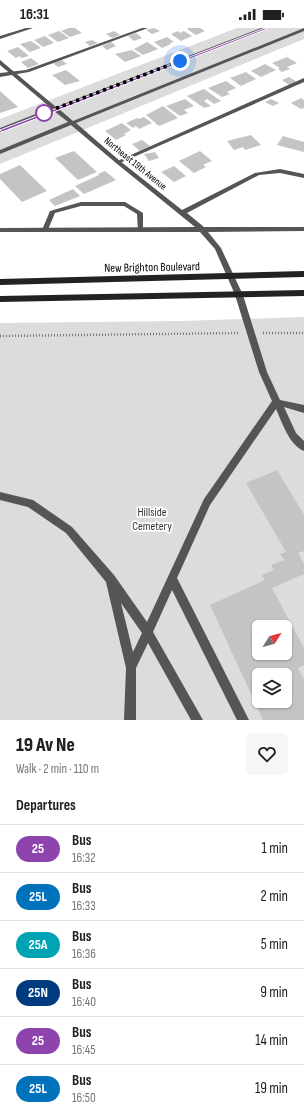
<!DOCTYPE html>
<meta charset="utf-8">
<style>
body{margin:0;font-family:"Sofia Sans Condensed",sans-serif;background:#f6f6f6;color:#202124;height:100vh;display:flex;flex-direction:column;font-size:15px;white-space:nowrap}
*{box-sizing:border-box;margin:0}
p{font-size:13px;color:#757577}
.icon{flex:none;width:22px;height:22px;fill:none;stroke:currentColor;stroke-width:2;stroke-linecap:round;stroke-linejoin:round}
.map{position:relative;height:692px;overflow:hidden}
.sheet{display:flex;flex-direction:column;background:#fff;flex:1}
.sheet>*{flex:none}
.badge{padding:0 8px;border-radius:13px;font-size:14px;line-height:26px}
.needle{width:26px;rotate:53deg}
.buttons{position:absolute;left:252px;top:592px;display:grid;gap:8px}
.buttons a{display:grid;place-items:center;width:40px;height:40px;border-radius:6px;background:#fff;box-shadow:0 1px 3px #0004;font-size:20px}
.you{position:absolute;width:20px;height:20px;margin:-10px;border:3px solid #fff;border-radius:50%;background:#1a73e8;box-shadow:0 0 0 6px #1a73e833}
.map>.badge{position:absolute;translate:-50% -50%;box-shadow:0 0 0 2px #fff}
h2{padding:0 16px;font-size:15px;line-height:36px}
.round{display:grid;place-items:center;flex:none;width:42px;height:42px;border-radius:6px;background:#f6f6f6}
.head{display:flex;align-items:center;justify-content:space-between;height:68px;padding:0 16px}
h1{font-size:19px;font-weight:800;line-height:30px}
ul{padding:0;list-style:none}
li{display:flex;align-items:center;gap:12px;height:48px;padding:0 16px;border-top:1px solid #e0e0e0}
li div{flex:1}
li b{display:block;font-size:15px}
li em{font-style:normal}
li .badge{min-width:44px;font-weight:700;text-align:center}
.status{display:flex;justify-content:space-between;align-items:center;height:28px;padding:0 20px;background:#fff;direction:ltr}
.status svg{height:11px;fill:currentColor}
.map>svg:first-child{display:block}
.green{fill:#dcdcdc;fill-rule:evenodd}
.building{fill:#c4c4c4;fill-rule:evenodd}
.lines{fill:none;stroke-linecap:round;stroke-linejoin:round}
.path{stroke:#777;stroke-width:2.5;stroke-dasharray:1 2;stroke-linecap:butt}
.service{fill:#555;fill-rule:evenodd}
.minor{fill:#555;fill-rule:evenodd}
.secondary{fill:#222;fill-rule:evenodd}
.line{fill:#8e44ad;stroke:#fff}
.walk{stroke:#000;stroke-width:4;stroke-dasharray:0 7.2}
.stop-dot{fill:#fff;stroke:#8e44ad;stroke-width:2}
.labels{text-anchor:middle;stroke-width:3.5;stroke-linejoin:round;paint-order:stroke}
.far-street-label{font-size:10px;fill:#000;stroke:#fff}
.street-label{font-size:12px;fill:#000;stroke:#fff}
.park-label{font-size:12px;fill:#333;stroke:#fff}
</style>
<div class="status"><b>16:31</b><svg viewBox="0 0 49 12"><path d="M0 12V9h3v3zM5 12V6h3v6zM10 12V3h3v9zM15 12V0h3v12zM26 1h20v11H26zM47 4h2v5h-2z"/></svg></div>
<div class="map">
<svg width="304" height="692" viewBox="0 0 304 692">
<rect width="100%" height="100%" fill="#fff"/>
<path class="green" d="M237,0H304V11L0,136V91Z
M304,289V692H0V295L183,293ZM259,599H285V625H259ZM259,647H285V673H259Z"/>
<path class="building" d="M69,0H75L82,5L70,9L61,3Z
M154,0L160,3L152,6L146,2Z
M189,0H200L205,3L196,7L187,1Z
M59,3L69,10L58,14L48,7Z
M114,3L120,7L112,10L106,6Z
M178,3L180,5L184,3L192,8L181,13L171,6Z
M136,5L142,10L134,13L128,8Z
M45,8L54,15L43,19L34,12Z
M167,9L174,14L170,15L171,16L162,20L154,14Z
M92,12L98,15L90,18L85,14Z
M31,13L41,20L30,24L20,16Z
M111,14L116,18L107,22L102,18Z
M147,14L158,21L143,27L134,21Z
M18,19L29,28L22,30L19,28L16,30L7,23Z
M132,22L141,28L125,34L115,26Z
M287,29L297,35L287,39L290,41L282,44L278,41L280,40L272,35Z
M31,30L39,36L28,40L21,34Z
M62,32L67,36L58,39L53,35Z
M265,36L276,42L261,49L251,43Z
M66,42L80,53L65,57L52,47Z
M246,44L256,51L241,58L230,50Z
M289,49L297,54L289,57L282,52Z
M226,53L236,60L227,64L230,66L222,69L208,60Z
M204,61L221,73L214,76L207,71L204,73L211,78L204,80L187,68Z
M0,63L18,79L0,85Z
M301,70L304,72V80L301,81L291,75Z
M185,71L194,78L184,82L188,85L180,88L166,78Z
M271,71L279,75L273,78L265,74Z
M163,78L178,90L159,98L146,87Z
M144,89L152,95L139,101L136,98L133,100L126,95L137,90L139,91Z
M122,95L131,102L124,106L126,107L116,112L105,103Z
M251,107L261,117L245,122L243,119L234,122L227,113Z
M283,108L304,114V124L277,117Z
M142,112L150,118L140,123L132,116Z
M74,123L97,144L78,152L55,130Z
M200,123L212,133L203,137L206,139L194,145L179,133Z
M155,124L159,130L149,133L144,126Z
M20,137L47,163L22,174L0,151V146Z
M174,138L186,148L174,154L161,144Z
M105,143L116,152L84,166L75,158L99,147L98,146Z
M73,161L80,168L55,178L49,172Z
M277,442L304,487V523L298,525L304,536V546L272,560L304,620V637L298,640L304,651V692H263L210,577L265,552L262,547L274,542L271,537L284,532L280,526L286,524L246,455ZM259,599H285V625H259ZM259,647H285V673H259Z"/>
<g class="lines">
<path class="path" d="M263,305H304
M0,308L240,305"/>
<path class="service" d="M142,0H148L29,44L0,49V45L26,42Z
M304,50V54L120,135H116L115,134Z
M81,174H125L143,185V202L142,204H138L137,186L124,178H81L55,185L47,204H43L42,202L50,183Z
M239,264L243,267L267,344L280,372L304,377V385L284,379L296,405L304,413V423C289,417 282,394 276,381L210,477L177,550L249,692H237L172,562L153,604L203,692H191L148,615L136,640V692H124L126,640L106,554L66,505L28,479L0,472V464L33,472L72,499L114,547L147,594L204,471L272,373L259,344L235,267ZM121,575L142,605L133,624Z"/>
<path class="minor" d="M26,0H33L0,11V8Z
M261,0H267L59,81L73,93L304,0V3L76,95L120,133L182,182L255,145L280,141L304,146V150L280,145L259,147L187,185L204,199H304V203L208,204L221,220L243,267L242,269H236L215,221L200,204H0V200L195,199L116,135L71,97L0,126V122L68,94L54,83L0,104V100L51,80L0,37V32L56,79Z"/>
<path class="secondary" d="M304,243V249L0,257V251Z
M304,262V268L0,274V268Z"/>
</g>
<path class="line" d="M265,0L267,1L2,104L0,102Z"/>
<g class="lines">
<path class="walk" d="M44,85L180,33"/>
</g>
<circle class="stop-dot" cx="44" cy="85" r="8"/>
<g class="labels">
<g class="far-street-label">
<text transform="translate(136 135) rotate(39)" y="4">Northeast 19th Avenue</text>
</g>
<g class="street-label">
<text transform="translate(152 239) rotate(-1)" y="4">New Brighton Boulevard</text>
</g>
<g class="park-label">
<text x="152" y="488">Hillside<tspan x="152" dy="14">Cemetery</tspan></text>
</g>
</g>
</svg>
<div class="buttons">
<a><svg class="needle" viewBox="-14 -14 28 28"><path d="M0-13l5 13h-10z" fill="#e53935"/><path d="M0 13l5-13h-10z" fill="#757577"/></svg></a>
<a><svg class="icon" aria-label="layers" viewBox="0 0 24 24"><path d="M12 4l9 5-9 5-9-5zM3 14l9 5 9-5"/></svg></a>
</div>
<div class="you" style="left:180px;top:33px"></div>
</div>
<section class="sheet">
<div class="head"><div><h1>19 Av Ne</h1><p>Walk · 2 min · 110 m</p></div><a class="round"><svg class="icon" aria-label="heart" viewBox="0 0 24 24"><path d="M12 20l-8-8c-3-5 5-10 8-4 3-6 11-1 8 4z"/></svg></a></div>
<h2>Departures</h2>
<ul>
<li><span class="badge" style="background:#8e44ad;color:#fff">25</span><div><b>Bus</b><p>16:32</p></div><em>1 min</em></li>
<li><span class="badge" style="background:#0072bc;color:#fff">25L</span><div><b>Bus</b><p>16:33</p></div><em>2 min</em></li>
<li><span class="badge" style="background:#00a3b4;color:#fff">25A</span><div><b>Bus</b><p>16:36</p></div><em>5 min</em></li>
<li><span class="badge" style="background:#003b80;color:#fff">25N</span><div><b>Bus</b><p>16:40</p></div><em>9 min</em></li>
<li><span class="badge" style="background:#8e44ad;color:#fff">25</span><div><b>Bus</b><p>16:45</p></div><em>14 min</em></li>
<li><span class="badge" style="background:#0072bc;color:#fff">25L</span><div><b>Bus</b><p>16:50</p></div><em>19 min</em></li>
</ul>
</section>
